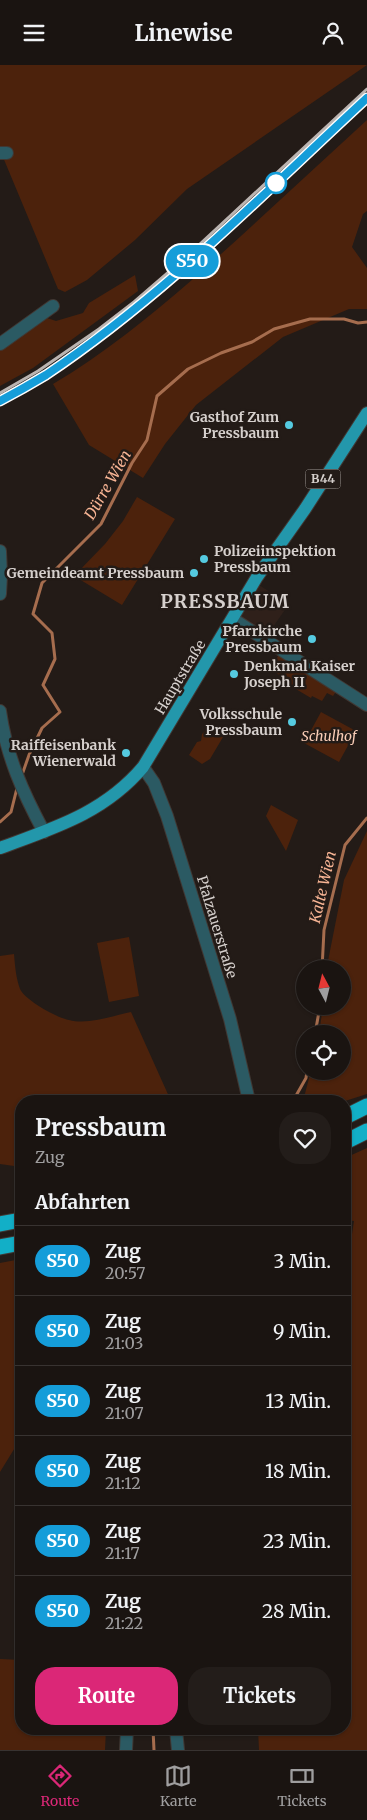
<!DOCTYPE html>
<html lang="de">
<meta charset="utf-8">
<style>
body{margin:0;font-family:Merriweather,serif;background:#231d1a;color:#f1f3f6;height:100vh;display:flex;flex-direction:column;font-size:19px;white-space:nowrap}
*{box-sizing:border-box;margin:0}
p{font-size:16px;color:#9f9e9f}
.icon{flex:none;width:28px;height:28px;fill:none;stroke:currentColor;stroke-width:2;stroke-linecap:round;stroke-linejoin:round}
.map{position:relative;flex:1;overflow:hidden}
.details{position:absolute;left:15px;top:1030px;width:336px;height:640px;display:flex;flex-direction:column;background:#1a1411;border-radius:20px;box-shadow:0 1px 4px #0004,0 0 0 1px #383331}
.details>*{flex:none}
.badge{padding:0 10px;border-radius:16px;font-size:18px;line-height:32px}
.needle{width:32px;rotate:353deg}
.tools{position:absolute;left:296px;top:895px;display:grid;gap:10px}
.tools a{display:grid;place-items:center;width:55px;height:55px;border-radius:50%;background:#1a1411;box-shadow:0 1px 4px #0004,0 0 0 1px #383331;font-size:25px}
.map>.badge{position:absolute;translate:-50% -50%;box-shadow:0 0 0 2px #fff}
h2{padding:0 20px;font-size:19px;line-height:45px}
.round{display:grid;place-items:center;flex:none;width:52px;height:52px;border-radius:20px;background:#231d1a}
.overview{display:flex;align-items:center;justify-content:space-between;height:85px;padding:0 20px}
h1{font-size:24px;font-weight:700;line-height:38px}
.button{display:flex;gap:10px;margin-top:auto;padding:10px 20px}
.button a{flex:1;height:58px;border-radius:20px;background:#db2777;color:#fff;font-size:20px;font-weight:700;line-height:58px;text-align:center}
.button a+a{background:#231d1a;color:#f1f3f6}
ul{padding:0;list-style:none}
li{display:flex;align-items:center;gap:15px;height:70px;padding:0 20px;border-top:1px solid #383331}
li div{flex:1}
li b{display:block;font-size:19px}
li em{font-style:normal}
li .badge{min-width:55px;font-weight:700;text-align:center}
header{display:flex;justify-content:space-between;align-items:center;height:65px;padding:0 20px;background:#1a1411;font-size:22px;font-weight:700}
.dock{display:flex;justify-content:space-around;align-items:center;height:70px;border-top:1px solid #383331;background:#1a1411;font-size:14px;color:#9f9e9f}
.dock a{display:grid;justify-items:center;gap:2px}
.dock .current{color:#db2777}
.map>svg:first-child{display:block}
.built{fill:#2f201a}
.green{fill:#4c220c}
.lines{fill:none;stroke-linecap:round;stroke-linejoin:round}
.stream{stroke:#a66d4e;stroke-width:3}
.minor-casing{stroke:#403834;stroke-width:14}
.major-casing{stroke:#403834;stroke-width:14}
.highway-casing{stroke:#403834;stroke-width:17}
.minor{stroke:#2b5a63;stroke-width:12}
.major{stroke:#2397ab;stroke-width:12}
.highway{stroke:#12afc7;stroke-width:15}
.rail{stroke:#bbb4b1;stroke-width:3}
.line-casing{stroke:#fff;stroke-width:11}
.line{stroke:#159dd9;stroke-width:8}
.stop-dot{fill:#fff;stroke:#159dd9;stroke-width:2.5}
.poi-dot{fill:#55cae0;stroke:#231b17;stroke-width:2}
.labels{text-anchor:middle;stroke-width:5;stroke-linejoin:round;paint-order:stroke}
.shield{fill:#231b17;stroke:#a09a96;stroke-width:1}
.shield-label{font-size:12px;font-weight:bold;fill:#d6d0cd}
.poi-label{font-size:14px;font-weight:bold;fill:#d6d0cd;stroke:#231b17;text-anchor:end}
.street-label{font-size:14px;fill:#d6d0cd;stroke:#231b17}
.park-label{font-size:14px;font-style:italic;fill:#facdb7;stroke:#231b17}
.water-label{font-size:15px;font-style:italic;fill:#f7b494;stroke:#231b17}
.district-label{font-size:19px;font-weight:bold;letter-spacing:1px;fill:#d6d0cd;stroke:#231b17}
</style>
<header><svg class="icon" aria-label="menu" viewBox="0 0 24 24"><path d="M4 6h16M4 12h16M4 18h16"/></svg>Linewise<svg class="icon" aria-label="person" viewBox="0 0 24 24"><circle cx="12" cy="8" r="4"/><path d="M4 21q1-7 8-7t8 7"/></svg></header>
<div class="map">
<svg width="367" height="1685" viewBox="0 0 367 1685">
<rect width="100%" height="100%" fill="#231b17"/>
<path class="built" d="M259,520L289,539L266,572L238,554Z"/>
<path class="green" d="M0,0H367L187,124L135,175L87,215L65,227L58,224L0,85Z
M367,55V146L363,149L352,182L367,203V244H349L283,272L196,340L165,379L143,413L89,380L53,319C104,289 149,252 193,214C252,162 309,108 367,55Z
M135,210L138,226L33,303L0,321V286L47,253L56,256L83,248L89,238Z
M137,432L175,454L122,540L74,511L105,479L123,456Z
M280,588L296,597L294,602L296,599L337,625L333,631L327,628L322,636L312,631L311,633L284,617L286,614L270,604Z
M321,647L356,666L339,697L304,678Z
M212,659L226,667L210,694L202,699L189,690L197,677L201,676L202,669Z
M271,740L298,755L286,786L266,751Z
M367,766V1029L345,1036H303L311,1006H342V969H319L323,941H342V904H327L328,896L344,815Z
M129,872L139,931L109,937L97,878Z
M14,889C15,901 16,913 20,924C25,935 57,953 69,955C88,960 112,951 131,947L171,1036H21V1102L0,1099V891Z
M367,1083V1685H259L258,1664H345V1215L354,1156L345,1155V1093Z
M21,1194V1286L18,1287L16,1381L0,1407V1198Z
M0,1594L21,1595V1664H106L105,1685H0Z"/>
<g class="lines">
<path class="stream" d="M22,710L29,690L42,663L60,647L43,620L55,594L52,568L33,549L42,518L101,459L132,398L147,375L157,331L188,304L221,288L252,277L274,264L310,254H344L358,258L367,257
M0,757L11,747L17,723
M322,904L324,865L345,780L367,753
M315,969L320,941
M293,1036L306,1013L307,1006
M153,1664L154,1685"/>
<defs>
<path id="minor" d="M0,88H7
M0,279L53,241
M0,486L1,510L0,529
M233,554L367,640
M0,646C6,690 23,728 44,767
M143,702L154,718L167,751L230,954L249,1036
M176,1664L178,1685
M126,1685L127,1664"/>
<path id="major" d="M0,783C54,763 104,748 143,702L257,512L305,444L367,348"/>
<path id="highway" d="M345,1052L367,1041
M345,1077L367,1066
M0,1159L21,1155
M0,1182L21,1178"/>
</defs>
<use href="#minor" class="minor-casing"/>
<use href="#major" class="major-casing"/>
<use href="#highway" class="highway-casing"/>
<use href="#minor" class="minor"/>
<use href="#major" class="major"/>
<use href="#highway" class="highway"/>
<path class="rail" d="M0,328L38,306L99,264L134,237L185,193L367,24
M0,336L45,311L74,290"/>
</g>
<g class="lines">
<defs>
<path id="line" d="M0,336C15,328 31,319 46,310C164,231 263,129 367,33"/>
</defs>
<use href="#line" class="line-casing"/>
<use href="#line" class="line"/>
</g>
<circle class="stop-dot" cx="276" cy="118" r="10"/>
<g class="poi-dot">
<circle cx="289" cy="360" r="5"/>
<circle cx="204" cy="494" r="5"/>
<circle cx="194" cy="508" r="5"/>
<circle cx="312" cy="574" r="5"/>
<circle cx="234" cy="609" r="5"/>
<circle cx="292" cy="657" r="5"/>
<circle cx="126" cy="688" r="5"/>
</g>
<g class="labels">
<rect class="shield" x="305.5" y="404.5" width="35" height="19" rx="4"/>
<g class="shield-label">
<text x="323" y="418">B44</text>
</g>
<g class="poi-label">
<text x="279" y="357">Gasthof Zum<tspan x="279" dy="16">Pressbaum</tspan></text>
<text x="214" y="491" text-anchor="start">Polizeiinspektion<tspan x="214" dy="16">Pressbaum</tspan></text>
<text x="184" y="513">Gemeindeamt Pressbaum</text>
<text x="302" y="571">Pfarrkirche<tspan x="302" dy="16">Pressbaum</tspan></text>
<text x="244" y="606" text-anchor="start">Denkmal Kaiser<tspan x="244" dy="16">Joseph II</tspan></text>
<text x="282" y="654">Volksschule<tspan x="282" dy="16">Pressbaum</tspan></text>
<text x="116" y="685">Raiffeisenbank<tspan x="116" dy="16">Wienerwald</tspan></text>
</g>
<g class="street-label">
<text transform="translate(180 612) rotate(-59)" y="5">Hauptstraße</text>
<text transform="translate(217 862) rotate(73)" y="5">Pfalzauerstraße</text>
</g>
<g class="park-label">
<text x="329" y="676">Schulhof</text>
</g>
<g class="water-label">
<text transform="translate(108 420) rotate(-60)" y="5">Dürre Wien</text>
<text transform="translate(323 822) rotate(-77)" y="5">Kalte Wien</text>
</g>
<g class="district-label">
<text x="225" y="543">PRESSBAUM</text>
</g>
</g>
</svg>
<div class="tools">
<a><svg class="needle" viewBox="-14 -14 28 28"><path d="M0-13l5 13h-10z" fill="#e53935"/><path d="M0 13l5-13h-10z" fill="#9f9e9f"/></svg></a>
<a><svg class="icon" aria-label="locate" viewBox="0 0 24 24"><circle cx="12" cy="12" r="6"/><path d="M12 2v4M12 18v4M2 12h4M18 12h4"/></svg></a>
</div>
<b class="badge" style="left:192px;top:196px;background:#159dd9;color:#fff">S50</b>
<section class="details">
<div class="overview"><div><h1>Pressbaum</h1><p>Zug</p></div><a class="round"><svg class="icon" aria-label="heart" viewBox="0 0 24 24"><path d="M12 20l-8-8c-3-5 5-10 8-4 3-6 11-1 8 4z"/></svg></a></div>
<h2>Abfahrten</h2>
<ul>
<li><span class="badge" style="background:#159dd9;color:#fff">S50</span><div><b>Zug</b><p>20:57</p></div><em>3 Min.</em></li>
<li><span class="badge" style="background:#159dd9;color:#fff">S50</span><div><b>Zug</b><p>21:03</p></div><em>9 Min.</em></li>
<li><span class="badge" style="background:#159dd9;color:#fff">S50</span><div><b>Zug</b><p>21:07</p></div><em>13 Min.</em></li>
<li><span class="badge" style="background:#159dd9;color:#fff">S50</span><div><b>Zug</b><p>21:12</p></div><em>18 Min.</em></li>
<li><span class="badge" style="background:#159dd9;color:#fff">S50</span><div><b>Zug</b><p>21:17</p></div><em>23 Min.</em></li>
<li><span class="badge" style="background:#159dd9;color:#fff">S50</span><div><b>Zug</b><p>21:22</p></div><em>28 Min.</em></li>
</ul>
<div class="button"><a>Route</a><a>Tickets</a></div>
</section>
</div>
<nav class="dock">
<a class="current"><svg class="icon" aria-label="directions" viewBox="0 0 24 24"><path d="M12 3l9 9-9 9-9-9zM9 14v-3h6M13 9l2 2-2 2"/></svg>Route</a>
<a><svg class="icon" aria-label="map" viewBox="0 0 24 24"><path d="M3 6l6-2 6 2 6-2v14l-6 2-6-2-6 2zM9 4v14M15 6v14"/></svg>Karte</a>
<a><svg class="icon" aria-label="tickets" viewBox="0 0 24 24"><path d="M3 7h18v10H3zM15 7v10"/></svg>Tickets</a>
</nav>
